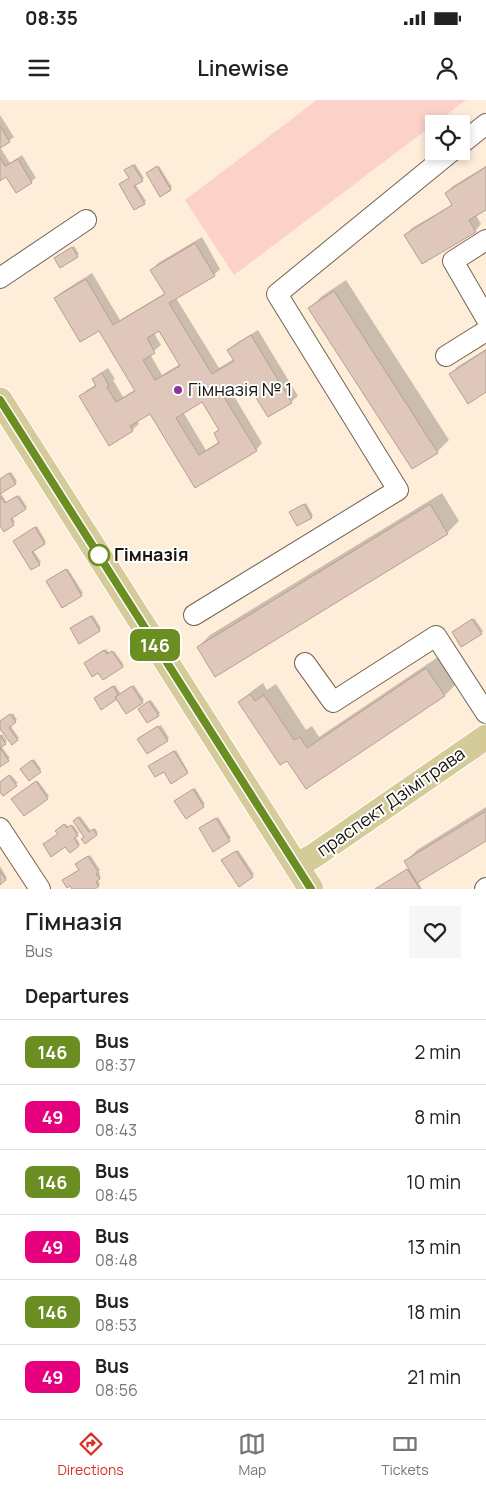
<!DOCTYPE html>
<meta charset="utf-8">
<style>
body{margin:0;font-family:Manrope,sans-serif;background:#f6f6f6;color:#222;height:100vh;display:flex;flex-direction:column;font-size:19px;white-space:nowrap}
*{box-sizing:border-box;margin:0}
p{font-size:16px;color:#767676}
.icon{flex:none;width:28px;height:28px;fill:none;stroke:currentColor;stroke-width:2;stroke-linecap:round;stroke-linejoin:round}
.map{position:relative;height:789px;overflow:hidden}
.sheet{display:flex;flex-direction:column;background:#fff;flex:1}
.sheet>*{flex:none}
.badge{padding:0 10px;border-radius:8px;font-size:18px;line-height:32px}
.fabs{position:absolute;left:425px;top:15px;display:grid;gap:10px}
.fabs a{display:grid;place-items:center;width:45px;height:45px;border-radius:0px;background:#fff;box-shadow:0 2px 8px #0003;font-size:25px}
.map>.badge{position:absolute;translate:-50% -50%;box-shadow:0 0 0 2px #fff}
h2{padding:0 25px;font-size:19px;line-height:45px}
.round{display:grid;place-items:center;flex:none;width:52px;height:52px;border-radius:0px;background:#f6f6f6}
.headline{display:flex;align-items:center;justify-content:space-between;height:85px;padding:0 25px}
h1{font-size:24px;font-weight:600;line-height:38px}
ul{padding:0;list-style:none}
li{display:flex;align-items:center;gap:15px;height:65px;padding:0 25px;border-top:1px solid #e0e0e0}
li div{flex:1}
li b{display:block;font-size:19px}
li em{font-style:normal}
li .badge{min-width:55px;font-weight:700;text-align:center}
.status{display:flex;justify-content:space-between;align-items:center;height:35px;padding:0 25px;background:#fff;direction:ltr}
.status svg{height:14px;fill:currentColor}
header{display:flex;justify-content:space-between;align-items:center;height:65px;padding:0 25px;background:#fff;font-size:22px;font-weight:600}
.tab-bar{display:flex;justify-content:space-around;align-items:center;height:70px;border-top:1px solid #e0e0e0;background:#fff;font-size:14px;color:#767676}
.tab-bar a{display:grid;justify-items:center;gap:2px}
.tab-bar .current{color:#d93025}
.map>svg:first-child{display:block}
.green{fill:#fbd1c9}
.shadow{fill:#0003;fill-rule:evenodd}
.building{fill:#dfc8bb;stroke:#b59f92;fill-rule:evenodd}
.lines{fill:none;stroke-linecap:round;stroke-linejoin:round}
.minor-casing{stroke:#726553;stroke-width:22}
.major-casing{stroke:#fff;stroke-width:27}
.minor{stroke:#fff;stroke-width:20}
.major{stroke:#d5cb98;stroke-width:25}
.line-casing{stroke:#fff;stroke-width:11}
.line{stroke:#6b8e23;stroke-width:8}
.poi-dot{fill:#8f339d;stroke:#fff;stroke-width:2}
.stop-dot{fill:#fff;stroke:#6b8e23;stroke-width:2.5}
.labels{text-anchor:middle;stroke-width:4;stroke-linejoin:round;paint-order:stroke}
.poi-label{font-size:18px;fill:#1a150e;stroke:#fff;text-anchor:start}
.stop-label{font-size:18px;font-weight:bold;fill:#1a150e;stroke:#fff;text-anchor:start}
.street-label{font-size:18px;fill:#1a150e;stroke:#fff}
</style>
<div class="status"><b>08:35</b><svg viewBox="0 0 49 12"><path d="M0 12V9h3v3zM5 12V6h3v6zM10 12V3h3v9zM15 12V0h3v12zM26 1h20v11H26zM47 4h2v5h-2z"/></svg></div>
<header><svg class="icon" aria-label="menu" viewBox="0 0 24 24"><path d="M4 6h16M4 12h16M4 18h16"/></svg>Linewise<svg class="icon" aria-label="person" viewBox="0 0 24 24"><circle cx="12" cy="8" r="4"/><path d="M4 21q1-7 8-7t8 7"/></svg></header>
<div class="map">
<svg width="486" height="789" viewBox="0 0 486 789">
<rect width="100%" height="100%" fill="#fdedd9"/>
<path class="green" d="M317,0H466L234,175L185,100Z"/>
<path class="shadow" d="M0,15L14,37L0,47L10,63L22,55L36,78L16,92L7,75L0,79Z
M135,64L144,78L135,84L146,101L144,103L120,84L130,78L128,69Z
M159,66L172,87L161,95L149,72Z
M486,66V108L476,115L481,124L475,131L406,135L412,128L453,104L446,93L453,86Z
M202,137L220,169L214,175L176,198L219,268L234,259L229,250L235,244L258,230L298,296L291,302L248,281L231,291L262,343L256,350L195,386L151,312L137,320L139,324L132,330L81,296L87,290L97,284L94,279L100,273L108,268L115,279L113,280L123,297L136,289L100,229L55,198L62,192L92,173L120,220L165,193L152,170L158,163ZM159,229L180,264L162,275L150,254L161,245L154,233ZM202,300L219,329L215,333L220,341L206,350L183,312Z
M74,146L79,154L77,156H57Z
M346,180L449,340L437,352L413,368L310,208L322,196Z
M486,249V291L451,274L457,267Z
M11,372L17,381L0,392L7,403L19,395L27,407L12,417L15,422L4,430L0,424V379Z
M442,393L459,421L447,433L198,547L210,535Z
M306,403L313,415L311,417L293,411Z
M37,426L46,442L33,450L41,462L39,464L16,439Z
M68,469L83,493L81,495L49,479Z
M93,515L101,528L99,530L73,526Z
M474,518L483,531L481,533L455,531Z
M106,549L110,554L114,551L124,565L122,566L99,571L87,561Z
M438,557L456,584L444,596L287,659L240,602L252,591L263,583L267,590L276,584L306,630L312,626L319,637Z
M115,585L121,594L134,585L144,600L142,602L97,597Z
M151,600L160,613L158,615L141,607Z
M13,613L17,620L10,625L19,638L17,639L0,627V622Z
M161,625L169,638L167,640L140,637Z
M2,634L7,641L1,646L10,658L0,665V636Z
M176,650L188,671L187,672L164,670L152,665Z
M34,659L41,669L40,671L23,667Z
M11,675L18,683L0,690V682Z
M38,681L49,696L24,715L15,697Z
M195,688L205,704L186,717L178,699Z
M486,707V739L418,782L422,789H376L409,768L405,762L417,750Z
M80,716L91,731L95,728L98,733L96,734L85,736L76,719Z
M218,717L231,738L213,750L202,727Z
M66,724L69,727L73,725L79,733L75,736L80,744L78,745L59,734V729Z
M238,750L254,774L239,785L225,759Z
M90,755L100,770L98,772L101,777L97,780L100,784L93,789H74L80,770L78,763Z
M0,766L7,778L0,783Z"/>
<path class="building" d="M0,26L10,42L0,48Z
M0,57L5,66L18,59L32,83L16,93L6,77L0,81Z
M133,65L143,81L134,86L145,104L134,110L119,84L129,78L124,70Z
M157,66L171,90L160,97L146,73Z
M486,67V110L469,120L476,132L422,164L404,135L452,105L445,93Z
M195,143L215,176L169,203L212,274L234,261L227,250L251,235L292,303L268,317L247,283L224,297L257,351L195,388L150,314L130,326L133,331L109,346L79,296L96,286L92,279L102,273L109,286L107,287L116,302L135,291L99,231L80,242L54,198L86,179L113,225L165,194L150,170ZM159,231L180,266L155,280L143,260L155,253L147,238ZM202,302L219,330L214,333L219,343L199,355L176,318Z
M72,147L78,157L60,168L54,158Z
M334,191L438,353L412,369L308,208Z
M486,250V292L468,304L449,274Z
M9,373L16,384L0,394V379Z
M0,396L5,403L17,396L26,409L11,419L14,425L4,432L0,426Z
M304,404L312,418L297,426L289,412Z
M430,404L448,434L215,577L197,547Z
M35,427L45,444L32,452L40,465L31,470L13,441Z
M66,469L82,496L62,508L46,481Z
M91,516L100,531L79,544L70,528Z
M472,519L482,534L461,547L452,532Z
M104,550L107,554L112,551L123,567L103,580L98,573L92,577L84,563Z
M426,568L445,596L306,689L287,661L280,665L238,602L250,594L255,601L264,595L294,640L300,637L307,648Z
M113,586L118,595L115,597L117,599L101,610L94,598Z
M132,586L143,603L126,614L115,597Z
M149,601L159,616L147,623L138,609Z
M10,614L16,622L9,628L18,640L12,645L0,629V621Z
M158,626L168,641L147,654L137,639Z
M0,635L6,644L0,648L9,661L0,667Z
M174,651L188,673L171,684L164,672L155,677L148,666Z
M32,660L41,672L29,681L20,669Z
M9,675L17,686L3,696L0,692V682Z
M36,681L48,699L24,716L11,699Z
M193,689L204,707L186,719L174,701Z
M486,711V741L417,783L404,761Z
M78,717L89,732L93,729L97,735L85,744L81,739L84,737L73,721Z
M216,718L230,741L213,752L199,728Z
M64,724L67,728L71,725L78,736L74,738L79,746L70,753L65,747L51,757L43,744L58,734L55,731Z
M236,751L253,777L239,787L221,760Z
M88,756L99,773L96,774L100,779L96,782L99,786L95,789H72L70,786L67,788L62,780L79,770L75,764Z
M407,769L420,789H375Z
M0,771L6,780L0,785Z"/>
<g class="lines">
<defs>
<path id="minor" d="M461,44L486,24
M486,140L453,161L486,218
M0,178L86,120
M446,256L486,231
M194,515L398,390L277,194L452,51
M305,563L333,602L436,536L486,613
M0,728L40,789
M485,789L486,788"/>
<path id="major" d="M0,300L311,789
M296,766L315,755L486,637"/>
</defs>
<use href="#minor" class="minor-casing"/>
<use href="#major" class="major-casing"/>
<use href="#minor" class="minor"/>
<use href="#major" class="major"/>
</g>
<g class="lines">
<defs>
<path id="line" d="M0,300L311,789"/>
</defs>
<use href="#line" class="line-casing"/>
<use href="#line" class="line"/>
</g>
<circle class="poi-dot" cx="178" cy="290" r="5"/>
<circle class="stop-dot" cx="99" cy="455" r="10"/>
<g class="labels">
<g class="poi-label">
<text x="188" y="296">Гімназія № 1</text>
</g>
<g class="stop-label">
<text x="114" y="461">Гімназія</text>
</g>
<g class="street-label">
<text transform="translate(391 702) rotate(-35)" y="6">праспект Дзімітрава</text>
</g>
</g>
</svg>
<div class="fabs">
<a><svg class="icon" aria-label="locate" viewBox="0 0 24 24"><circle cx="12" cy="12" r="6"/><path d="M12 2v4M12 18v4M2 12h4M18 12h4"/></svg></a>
</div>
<b class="badge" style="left:155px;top:545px;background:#6b8e23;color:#fff">146</b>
</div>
<section class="sheet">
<div class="headline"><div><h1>Гімназія</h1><p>Bus</p></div><a class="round"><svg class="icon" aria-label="heart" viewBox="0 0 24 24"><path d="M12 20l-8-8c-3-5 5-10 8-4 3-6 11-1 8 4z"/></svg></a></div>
<h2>Departures</h2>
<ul>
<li><span class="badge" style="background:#6b8e23;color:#fff">146</span><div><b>Bus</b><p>08:37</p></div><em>2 min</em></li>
<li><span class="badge" style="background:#e6007e;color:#fff">49</span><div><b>Bus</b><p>08:43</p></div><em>8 min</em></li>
<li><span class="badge" style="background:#6b8e23;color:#fff">146</span><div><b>Bus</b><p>08:45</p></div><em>10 min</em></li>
<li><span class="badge" style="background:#e6007e;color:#fff">49</span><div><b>Bus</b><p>08:48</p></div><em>13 min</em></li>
<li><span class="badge" style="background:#6b8e23;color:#fff">146</span><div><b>Bus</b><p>08:53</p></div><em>18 min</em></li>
<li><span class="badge" style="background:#e6007e;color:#fff">49</span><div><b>Bus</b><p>08:56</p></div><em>21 min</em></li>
</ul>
</section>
<nav class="tab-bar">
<a class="current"><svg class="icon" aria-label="directions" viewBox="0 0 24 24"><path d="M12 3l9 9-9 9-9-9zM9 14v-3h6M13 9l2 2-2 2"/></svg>Directions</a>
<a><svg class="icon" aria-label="map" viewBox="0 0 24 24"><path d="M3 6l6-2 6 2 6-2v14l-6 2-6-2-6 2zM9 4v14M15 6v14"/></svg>Map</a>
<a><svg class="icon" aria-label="tickets" viewBox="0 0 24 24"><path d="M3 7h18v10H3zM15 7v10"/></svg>Tickets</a>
</nav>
